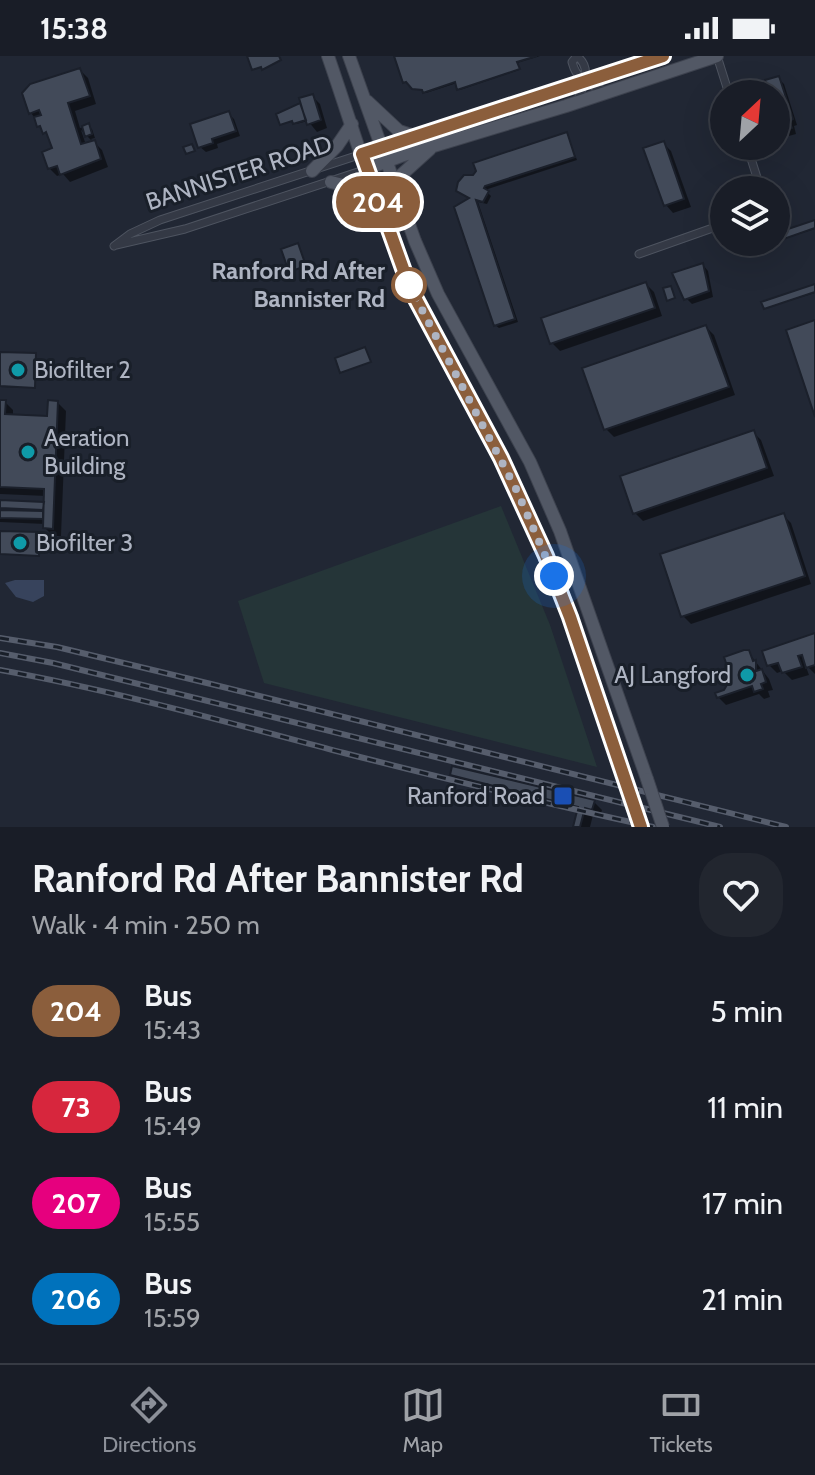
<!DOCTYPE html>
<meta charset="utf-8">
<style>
body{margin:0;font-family:Cabin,sans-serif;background:#22262f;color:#f1f3f6;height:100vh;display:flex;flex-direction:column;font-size:30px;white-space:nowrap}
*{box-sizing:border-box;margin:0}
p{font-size:26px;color:#9fa2a7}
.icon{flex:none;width:44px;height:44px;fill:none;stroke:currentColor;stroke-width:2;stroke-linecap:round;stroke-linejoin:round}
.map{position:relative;height:771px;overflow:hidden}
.side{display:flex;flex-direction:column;background:#191d27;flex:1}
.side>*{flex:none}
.badge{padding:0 16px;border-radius:26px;font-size:28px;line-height:52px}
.needle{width:52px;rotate:26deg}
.buttons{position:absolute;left:710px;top:24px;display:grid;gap:16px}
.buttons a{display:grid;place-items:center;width:80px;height:80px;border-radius:50%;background:#191d27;box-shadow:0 8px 32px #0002,0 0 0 2px #373b44;font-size:40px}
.you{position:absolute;width:40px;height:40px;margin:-20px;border:6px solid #fff;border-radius:50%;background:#1a73e8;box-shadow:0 0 0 12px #1a73e833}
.map>.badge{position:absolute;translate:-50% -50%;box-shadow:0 0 0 4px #fff}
.round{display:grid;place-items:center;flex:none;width:84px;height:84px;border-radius:32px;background:#22262f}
.headline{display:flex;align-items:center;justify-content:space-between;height:136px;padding:0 32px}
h1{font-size:38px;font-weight:700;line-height:60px}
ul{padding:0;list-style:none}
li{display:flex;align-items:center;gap:24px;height:96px;padding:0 32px}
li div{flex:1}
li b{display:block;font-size:30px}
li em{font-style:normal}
li .badge{min-width:88px;font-weight:700;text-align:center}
.status{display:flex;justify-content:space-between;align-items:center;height:56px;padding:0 40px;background:#191d27;direction:ltr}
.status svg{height:22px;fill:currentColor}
.tabs{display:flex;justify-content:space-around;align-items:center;height:112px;border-top:2px solid #373b44;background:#191d27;font-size:22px;color:#9fa2a7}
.tabs a{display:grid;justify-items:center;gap:4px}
.tabs .on{color:#8c9099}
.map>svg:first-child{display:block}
.green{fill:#253538}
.water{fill:#37435c}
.shadow{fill:#0007;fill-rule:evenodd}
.building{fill:#424a59;stroke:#1b202b;stroke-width:2}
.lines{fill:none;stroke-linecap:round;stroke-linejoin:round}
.street-casing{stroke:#4e5460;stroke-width:9}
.primary-casing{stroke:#3d424e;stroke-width:14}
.street{stroke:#343945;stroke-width:7}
.primary{stroke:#525865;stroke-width:12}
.rail-casing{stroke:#565d6c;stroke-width:6}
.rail{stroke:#191f29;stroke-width:3;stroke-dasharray:9;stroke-linecap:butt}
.primary-bridge-casing{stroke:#3d424e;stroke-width:14;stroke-linecap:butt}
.primary-bridge{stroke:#525865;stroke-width:12}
.line-casing{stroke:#fff;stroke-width:18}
.line{stroke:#8b5e3c;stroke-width:12}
.walk{stroke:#aeb4c2;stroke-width:8;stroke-dasharray:0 14.4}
.stop-dot{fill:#fff;stroke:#8b5e3c;stroke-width:4}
.culture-dot{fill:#0f9aa8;stroke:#191f29;stroke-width:3}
.transit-dot{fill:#1a4fb4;stroke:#191f29;stroke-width:3}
.labels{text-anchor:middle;stroke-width:6;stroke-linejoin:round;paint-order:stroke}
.street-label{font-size:24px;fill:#aeb4c2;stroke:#191f29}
.stop-label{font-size:24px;font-weight:bold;fill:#aeb4c2;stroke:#191f29;text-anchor:end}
.poi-label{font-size:24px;fill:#aeb4c2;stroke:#191f29;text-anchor:start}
</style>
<div class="status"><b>15:38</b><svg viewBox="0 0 49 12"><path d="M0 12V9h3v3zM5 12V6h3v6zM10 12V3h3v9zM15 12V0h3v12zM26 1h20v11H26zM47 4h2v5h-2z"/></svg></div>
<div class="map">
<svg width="815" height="771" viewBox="0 0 815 771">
<rect width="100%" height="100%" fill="#212734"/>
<path class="green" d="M501,450L550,569L597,711L264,627L238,545Z"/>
<path class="water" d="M15,524H44V540L33,546L16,541L5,527Z"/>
<path class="shadow" d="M396,0H540L517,7L519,14L460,34L457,27L426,37L409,26H405Z
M80,14L88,22L96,48L75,55L80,72L88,70L92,73L95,82L91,83L102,94L108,111L70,126L63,118L57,120L49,112L54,94L50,82L31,57ZM81,74L93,86L86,89Z
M778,22L784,28L797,69L794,70L796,78L785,81L779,76L776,66V38H772Z
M312,40L320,48L327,72L317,76L308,65L296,68L294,65L281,68L279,59L303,48Z
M228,57L234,63L240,80L217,88L218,92L206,96L200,91Z
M567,78L577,104L488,133L487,136L491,140L487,148L478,146L518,266L499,272L495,269L471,143L474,121Z
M663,87L671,95L691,151L673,157L666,149Z
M815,166V173L780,184Z
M703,209L708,215L713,241L692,248L686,242Z
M646,228L654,236L662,260L560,295L552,287Z
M815,230V237L766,252Z
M706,271L714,279L735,339L614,381L606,373L585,313Z
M0,298L35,299V332L0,331Z
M0,346H5L13,354V361L49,362L58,347L66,355L61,480H53L45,472V468L0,466V446L43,448L46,450V440L0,438Z
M753,376L761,384L774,420L643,465L635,457Z
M783,459L791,467L811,528L691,568L683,560Z
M815,579V618L805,608L809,619L792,624L783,615L777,617L769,609Z
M749,597L769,623L773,634L768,635L770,641L764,643L759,638L726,649L718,641L725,636Z
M452,719L594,746L602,754L600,761L593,759L590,771H575L579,756L460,727Z"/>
<path class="building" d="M247,0H279L281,4L262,14L261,11L252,14Z
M394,0H537L517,6L520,13L457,34L455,26L423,37L422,34L412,33L406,26L403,27Z
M80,12L90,40L68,47L81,88L95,84L101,103L60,119L57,110L48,113L42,96L52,92L46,76L43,78L40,70L37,71L34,61L41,59L39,54L29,58L22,37L30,28Z
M779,20L793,63L789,65L792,72L777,77L776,38H770L765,24Z
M313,38L321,64L307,69L299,42Z
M300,47L306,64L293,68L292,65L280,69L276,58Z
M229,55L236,75L212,83L213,87L198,92L190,68Z
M89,67L92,78L85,81L82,70Z
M567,76L575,101L485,130L484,132L489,135L483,146L476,144L515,263L494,270L454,151L469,142L456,135L458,126L464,119H473L476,115L473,107Z
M664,85L684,143L664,150L643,92Z
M192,88L195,95L186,98L183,91Z
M815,164V172L778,185L776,177Z
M298,187L306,210L289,216L281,193Z
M703,207L709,235L684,244L672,217Z
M646,226L655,252L550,288L541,262Z
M815,228V236L764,253L761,246Z
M671,230L675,242L667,245L663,232Z
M815,264V361L786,274Z
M706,269L729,331L604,374L582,312Z
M365,291L371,306L340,317L335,302Z
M0,296L36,297L35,332L0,330Z
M0,344H6L5,358L47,360L48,344L58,345L53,473L43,472L44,433L0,431Z
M754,374L767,412L633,458L620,420Z
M0,444L44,446L43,454L0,452Z
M0,454L43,455V463L0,462Z
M784,457L805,520L681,561L660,498Z
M0,475L40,476L39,500L0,498Z
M815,577V609L806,612L802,599L798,600L802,611L782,617L778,607L767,610L762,595Z
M744,594H749L753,605L756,604V615L762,613L766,626L761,628L763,633L754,636L752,630L717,642L715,637L724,634L731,622L724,601Z
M452,710L595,744L592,754L585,752L580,771H573L578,751L450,719Z"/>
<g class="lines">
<defs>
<path id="street" d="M576,0C593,10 583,31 577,46
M717,0L729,38
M576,1L572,6C577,25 588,28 605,35
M747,90L761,134
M116,189L185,173L367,113
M114,190L130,178L160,164L362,98
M639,198L724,168"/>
<path id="primary" d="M328,0C355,78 378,159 412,234C442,303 484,365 516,433C560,524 590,621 622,717
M349,0L415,185L438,238L530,406L560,475L647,723
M367,45L399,75L414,80
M377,93L663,0
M367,113L404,99L566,50L717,0
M312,115L337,90L352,68
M331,126L343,129L383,160
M398,133L399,121L430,93"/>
</defs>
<use href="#street" class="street-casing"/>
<use href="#primary" class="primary-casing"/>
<use href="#street" class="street"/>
<use href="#primary" class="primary"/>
<defs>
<path id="rail" d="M0,582L57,591L211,628L786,771
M0,597L53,607L720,771
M0,614C116,635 230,667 344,697C446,723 549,748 653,771"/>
</defs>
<use href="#rail" class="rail-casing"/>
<use href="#rail" class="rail"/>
<defs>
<path id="primary-bridge" d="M622,717L641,771
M647,723L663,771"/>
</defs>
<use href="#primary-bridge" class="primary-bridge-casing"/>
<use href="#primary-bridge" class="primary-bridge"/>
</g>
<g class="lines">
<defs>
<path id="line" d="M641,771L570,561L546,500L501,402L410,232L362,98L663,0"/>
</defs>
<use href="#line" class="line-casing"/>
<use href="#line" class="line"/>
<path class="walk" d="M409,229L517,435L554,520"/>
</g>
<circle class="stop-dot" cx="409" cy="229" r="16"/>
<g class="culture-dot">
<circle cx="18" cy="314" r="8"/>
<circle cx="28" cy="396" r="8"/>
<circle cx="20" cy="487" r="8"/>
<circle cx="747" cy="619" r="8"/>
</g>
<rect class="transit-dot" x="553" y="730" width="20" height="20" rx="4"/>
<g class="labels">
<g class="street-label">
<text transform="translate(239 117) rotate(-18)" y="8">BANNISTER ROAD</text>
</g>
<g class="stop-label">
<text x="385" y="223">Ranford Rd After<tspan x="385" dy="28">Bannister Rd</tspan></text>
</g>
<g class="poi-label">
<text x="34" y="322">Biofilter 2</text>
<text x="44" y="390">Aeration<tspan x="44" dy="28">Building</tspan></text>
<text x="36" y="495">Biofilter 3</text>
<text x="731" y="627" text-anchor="end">AJ Langford</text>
<text x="545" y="748" text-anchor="end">Ranford Road</text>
</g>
</g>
</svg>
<div class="buttons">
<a><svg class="needle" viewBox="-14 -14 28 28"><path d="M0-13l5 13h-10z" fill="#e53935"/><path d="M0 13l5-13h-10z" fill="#9fa2a7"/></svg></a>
<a><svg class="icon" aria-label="layers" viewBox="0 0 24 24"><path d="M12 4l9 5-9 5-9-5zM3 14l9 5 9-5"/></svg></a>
</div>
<div class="you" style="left:554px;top:520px"></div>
<b class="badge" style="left:378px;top:146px;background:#8b5e3c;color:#fff">204</b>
</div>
<section class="side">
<div class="headline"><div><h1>Ranford Rd After Bannister Rd</h1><p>Walk · 4 min · 250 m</p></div><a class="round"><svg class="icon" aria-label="heart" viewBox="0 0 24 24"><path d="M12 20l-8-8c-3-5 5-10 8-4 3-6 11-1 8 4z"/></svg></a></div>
<ul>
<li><span class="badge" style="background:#8b5e3c;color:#fff">204</span><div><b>Bus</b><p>15:43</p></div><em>5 min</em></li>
<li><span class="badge" style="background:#d7263d;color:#fff">73</span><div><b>Bus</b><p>15:49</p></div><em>11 min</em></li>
<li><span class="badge" style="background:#e6007e;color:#fff">207</span><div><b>Bus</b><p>15:55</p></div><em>17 min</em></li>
<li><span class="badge" style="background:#0072bc;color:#fff">206</span><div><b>Bus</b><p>15:59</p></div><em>21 min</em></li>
</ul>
</section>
<nav class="tabs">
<a class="on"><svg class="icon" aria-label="directions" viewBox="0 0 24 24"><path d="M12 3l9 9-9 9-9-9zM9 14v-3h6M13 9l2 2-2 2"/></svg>Directions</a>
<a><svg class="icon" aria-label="map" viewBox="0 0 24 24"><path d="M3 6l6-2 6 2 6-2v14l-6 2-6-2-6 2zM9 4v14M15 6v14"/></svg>Map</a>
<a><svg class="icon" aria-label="tickets" viewBox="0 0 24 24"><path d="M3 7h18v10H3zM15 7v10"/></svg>Tickets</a>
</nav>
